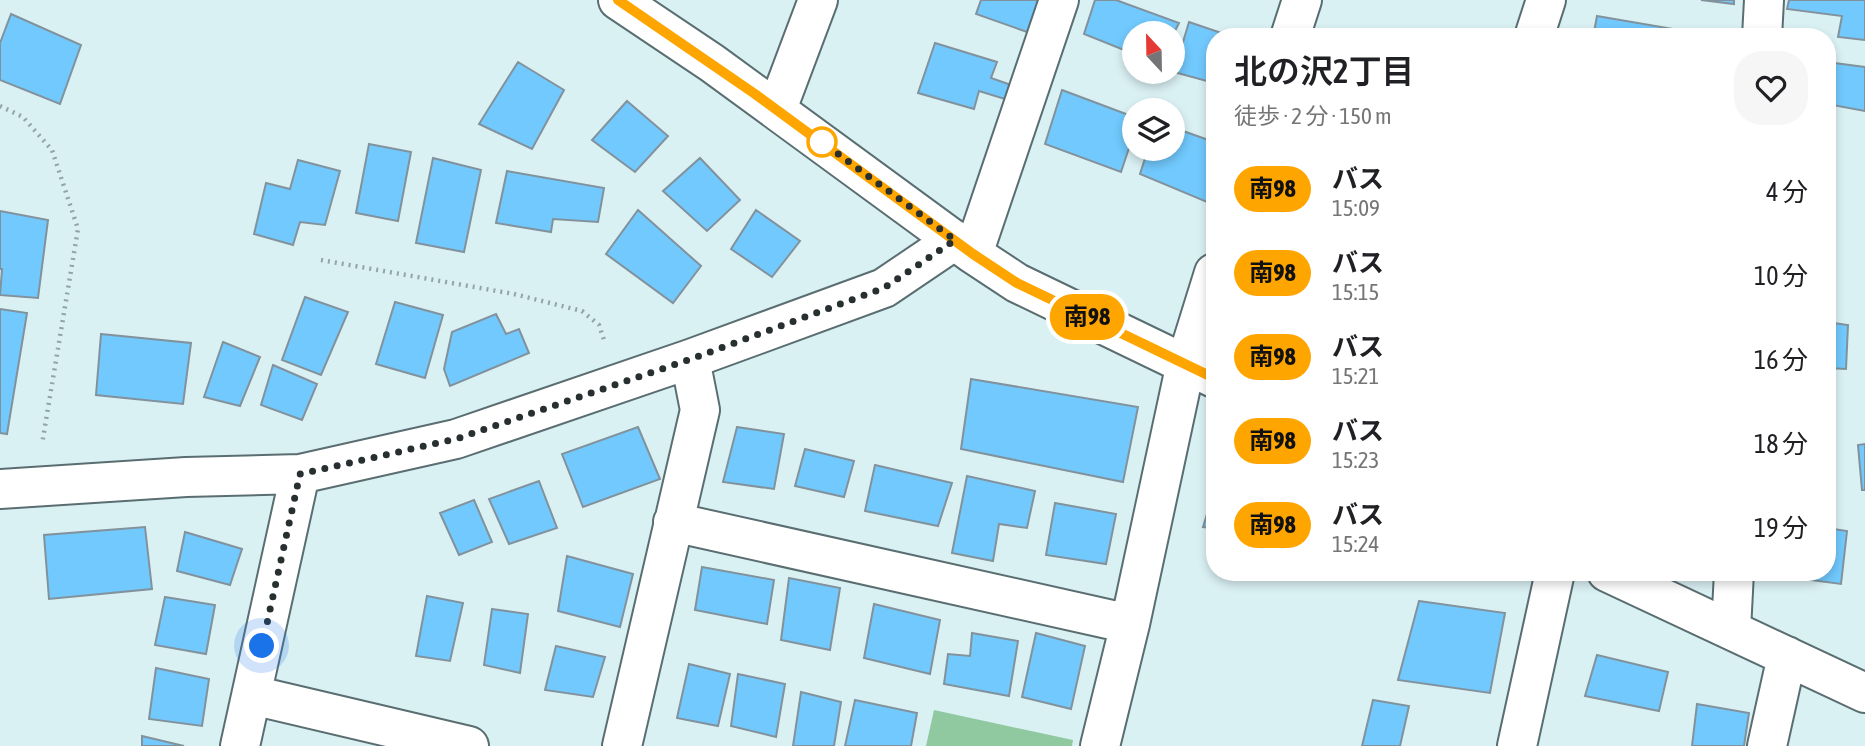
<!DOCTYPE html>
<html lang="ja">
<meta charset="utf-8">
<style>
body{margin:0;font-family:"Asap Condensed","Noto Sans JP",sans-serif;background:#f6f6f6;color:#202124;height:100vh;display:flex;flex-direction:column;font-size:26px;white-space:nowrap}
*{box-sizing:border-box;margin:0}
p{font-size:23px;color:#757577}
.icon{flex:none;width:38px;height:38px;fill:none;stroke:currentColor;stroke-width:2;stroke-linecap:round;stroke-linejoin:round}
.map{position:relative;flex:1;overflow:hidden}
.side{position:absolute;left:1206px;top:28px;width:630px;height:553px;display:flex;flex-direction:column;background:#fff;border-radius:28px;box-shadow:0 4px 10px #0003}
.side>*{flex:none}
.badge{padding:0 14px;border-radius:23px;font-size:24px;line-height:46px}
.needle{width:46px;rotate:338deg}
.controls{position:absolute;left:1122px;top:21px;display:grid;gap:14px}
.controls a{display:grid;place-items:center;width:63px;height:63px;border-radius:50%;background:#fff;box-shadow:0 4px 10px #0003;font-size:35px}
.you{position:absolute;width:35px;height:35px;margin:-18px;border:5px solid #fff;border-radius:50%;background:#1a73e8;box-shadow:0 0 0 10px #1a73e833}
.map>.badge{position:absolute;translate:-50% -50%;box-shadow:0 0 0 4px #fff}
.round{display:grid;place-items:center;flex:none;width:74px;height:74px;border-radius:28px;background:#f6f6f6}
.overview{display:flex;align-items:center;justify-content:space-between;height:119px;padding:0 28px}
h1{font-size:33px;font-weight:600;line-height:52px}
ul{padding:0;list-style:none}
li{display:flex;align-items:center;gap:21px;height:84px;padding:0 28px}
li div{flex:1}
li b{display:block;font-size:26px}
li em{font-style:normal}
li .badge{min-width:77px;font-weight:700;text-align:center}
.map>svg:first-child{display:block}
.green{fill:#90c99f}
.building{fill:#71c9fd;stroke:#82929d;stroke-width:2}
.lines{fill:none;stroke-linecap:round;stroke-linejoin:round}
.minor-casing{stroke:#5a6e71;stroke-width:42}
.path{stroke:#93a4a7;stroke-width:4.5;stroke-dasharray:2 5;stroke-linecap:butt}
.minor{stroke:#fff;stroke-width:38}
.line-casing{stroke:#fff;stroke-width:16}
.line{stroke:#ffa500;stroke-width:10}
.walk{stroke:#272f31;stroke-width:7;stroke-dasharray:0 12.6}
.stop-dot{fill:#fff;stroke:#ffa500;stroke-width:3.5}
</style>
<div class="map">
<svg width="1865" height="746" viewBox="0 0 1865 746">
<rect width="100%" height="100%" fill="#daf1f4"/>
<path class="green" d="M934,710L1073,740L1072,746H926Z"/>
<path class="building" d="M981,0H1042L1030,33L976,14Z
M1095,0H1116L1179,23L1172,37V33H1134V54L1084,34Z
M1701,0H1734V4Z
M1789,0H1865V40L1838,37L1842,16L1787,9Z
M11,14L81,45L60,104L0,80V43Z
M1597,16L1685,31V37H1593Z
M1189,22L1233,37H1214V83L1174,72Z
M935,43L997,62L991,78L1011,85L1008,100L979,91L974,109L918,93Z
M518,62L564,90L532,149L479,124Z
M1827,62L1865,67V111L1827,104Z
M1062,90L1134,117V133L1121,172L1045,144Z
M627,101L668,136L635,172L592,140Z
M1172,127L1214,142V180L1207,202L1140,174L1148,149H1172Z
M369,144L411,152L398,221L356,213Z
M433,158L481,170L464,252L416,243Z
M700,158L740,200L707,231L663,191Z
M298,160L340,171L325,225L300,222L293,245L254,234L266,183L290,189Z
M507,171L604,188L598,222L553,219L551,232L496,223Z
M638,210L701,266L673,303L606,254Z
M756,210L800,241L772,277L731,249Z
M0,211L48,220L38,298L0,295L2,269H0Z
M305,297L348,312L321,375L282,360Z
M395,302L443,315L425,378L376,364Z
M0,309L27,313L7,434L0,433Z
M496,314L506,334L519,329L529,353L450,386L444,369L452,332Z
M1827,322L1848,325L1846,369L1827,368Z
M101,334L191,343L183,404L96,395Z
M223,342L260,357L240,406L204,397Z
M273,365L317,384L302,420L261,405Z
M971,379L1138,407L1123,482L961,449Z
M638,427L660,479L583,507L562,454Z
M737,427L784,434L774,489L723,482Z
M1865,444V490H1862L1858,445Z
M805,449L854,461L844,497L795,486Z
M875,465L952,483L938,526L865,511Z
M967,476L1035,491L1027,528L999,524L993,561L952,553Z
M539,481L557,528L509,544L489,499Z
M1214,491V528L1203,527Z
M474,500L492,542L459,555L440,513Z
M1055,503L1116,514L1106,564L1046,555Z
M145,527L152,589L49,599L44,535Z
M1827,528L1847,531L1841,584L1764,574V572H1827Z
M185,532L242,549L230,585L177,571Z
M567,556L633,574L620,627L558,611Z
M702,567L774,580L767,624L695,610Z
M789,578L840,588L830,650L781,640Z
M427,596L463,603L450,661L416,656Z
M165,597L215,605L206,654L155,645Z
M1419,601L1505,613L1490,693L1398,680Z
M874,604L940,620L930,674L864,658Z
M492,609L528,614L520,673L484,665Z
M972,633L1018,641L1009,696L944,684L948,654L970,656Z
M1036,633L1085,646L1071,709L1022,697Z
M556,646L605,657L593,697L545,690Z
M1597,655L1668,672L1659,711L1585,696Z
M689,664L730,674L718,726L677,718Z
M156,668L209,679L202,726L149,719Z
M738,674L785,684L776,737L731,726Z
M801,692L841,702L834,746H793Z
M855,700L917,713L911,746H845Z
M1373,700L1409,706L1400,746H1362Z
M1697,704L1749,713L1744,746H1692Z
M142,736L184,746H142Z"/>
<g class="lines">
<defs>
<path id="minor" d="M618,0L712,63L973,254L1017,283L1214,378
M1290,37L1302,0
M1534,37L1546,0
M1762,37L1764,0
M777,109L818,0
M973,254L1059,0
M0,489L186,477L300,474L456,439L690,359L884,288L955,240
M673,522L1130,624
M1607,572L1865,693
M1731,630L1734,572
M252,695L469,746
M240,746L300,474
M622,746L700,410L690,359
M1100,746L1130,624L1186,363L1214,273
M1517,746L1555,572
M1767,746L1787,656"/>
</defs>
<use href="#minor" class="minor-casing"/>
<path class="path" d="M0,106L23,117L52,150L78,229L42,444
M321,260L514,294L582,311L599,325L605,343"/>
<use href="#minor" class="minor"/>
</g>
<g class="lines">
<defs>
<path id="line" d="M618,0L755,94L973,254L1017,283L1214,378"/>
</defs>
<use href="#line" class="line-casing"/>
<use href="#line" class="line"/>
<path class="walk" d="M262,646L300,474L456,439L691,359L884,288L955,240L822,142"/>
</g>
<circle class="stop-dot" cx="822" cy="142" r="14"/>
</svg>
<div class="controls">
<a><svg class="needle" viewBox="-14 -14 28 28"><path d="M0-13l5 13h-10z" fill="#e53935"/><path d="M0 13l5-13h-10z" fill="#757577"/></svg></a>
<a><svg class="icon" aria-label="layers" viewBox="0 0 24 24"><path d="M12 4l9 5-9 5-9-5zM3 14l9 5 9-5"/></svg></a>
</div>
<div class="you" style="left:262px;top:646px"></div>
<b class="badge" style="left:1087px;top:317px;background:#ffa500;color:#111">南98</b>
<section class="side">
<div class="overview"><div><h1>北の沢2丁目</h1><p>徒歩 · 2 分 · 150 m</p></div><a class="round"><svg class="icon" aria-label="heart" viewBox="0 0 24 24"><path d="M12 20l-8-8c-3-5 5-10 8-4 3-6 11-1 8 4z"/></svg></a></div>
<ul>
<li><span class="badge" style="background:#ffa500;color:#111">南98</span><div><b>バス</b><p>15:09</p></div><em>4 分</em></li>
<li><span class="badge" style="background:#ffa500;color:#111">南98</span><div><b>バス</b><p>15:15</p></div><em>10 分</em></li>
<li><span class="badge" style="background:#ffa500;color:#111">南98</span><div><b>バス</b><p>15:21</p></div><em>16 分</em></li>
<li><span class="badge" style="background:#ffa500;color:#111">南98</span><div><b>バス</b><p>15:23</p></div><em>18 分</em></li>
<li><span class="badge" style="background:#ffa500;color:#111">南98</span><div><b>バス</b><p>15:24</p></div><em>19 分</em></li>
</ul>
</section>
</div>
